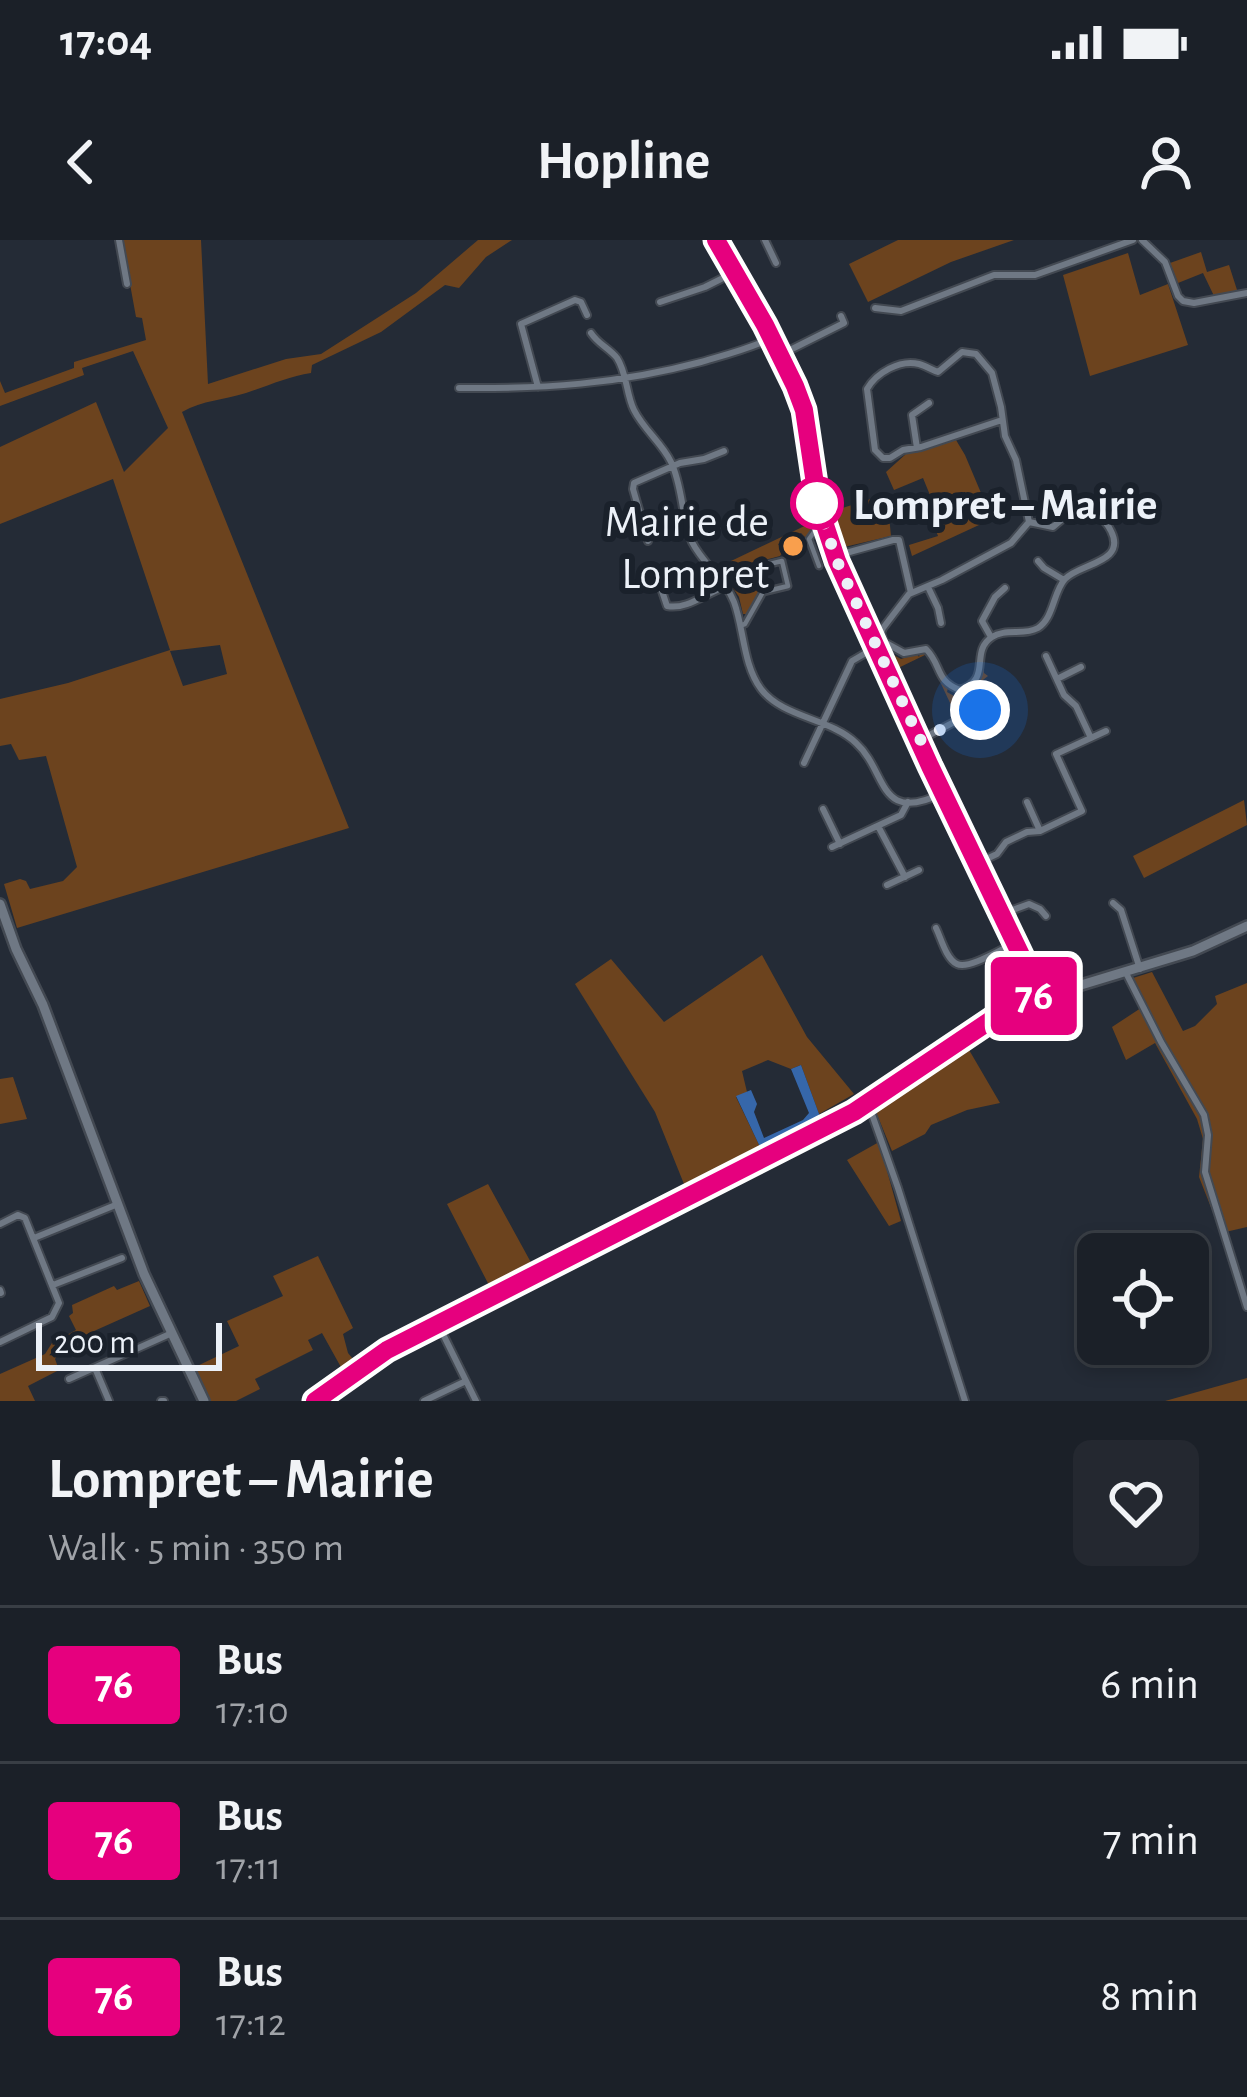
<!DOCTYPE html>
<meta charset="utf-8">
<style>
body{margin:0;font-family:"Alegreya Sans",sans-serif;background:#242830;color:#f1f3f6;height:100vh;display:flex;flex-direction:column;font-size:45px;white-space:nowrap}
*{box-sizing:border-box;margin:0}
p{font-size:39px;color:#a0a3a8}
.icon{flex:none;width:66px;height:66px;fill:none;stroke:currentColor;stroke-width:2;stroke-linecap:round;stroke-linejoin:round}
.map{position:relative;height:1161px;overflow:hidden}
.details{display:flex;flex-direction:column;background:#1b2028;flex:1}
.details>*{flex:none}
.badge{padding:0 24px;border-radius:9px;font-size:42px;line-height:78px}
.buttons{position:absolute;left:1077px;top:993px;display:grid;gap:24px}
.buttons a{display:grid;place-items:center;width:132px;height:132px;border-radius:18px;background:#1b2028;box-shadow:0 6px 18px #0003,0 0 0 3px #393e45;font-size:60px}
.scale{position:absolute;left:36px;bottom:30px;width:186px;box-sizing:border-box;padding-left:12px;border:6px solid #ecf1f8;border-top:0;font-size:33px;line-height:42px;white-space:nowrap;color:#ecf1f8;-webkit-text-stroke:9px #1a212b;paint-order:stroke}
.you{position:absolute;width:60px;height:60px;margin:-30px;border:9px solid #fff;border-radius:50%;background:#1a73e8;box-shadow:0 0 0 18px #1a73e833}
.map>.badge{position:absolute;translate:-50% -50%;box-shadow:0 0 0 6px #fff}
.round{display:grid;place-items:center;flex:none;width:126px;height:126px;border-radius:18px;background:#242830}
.summary{display:flex;align-items:center;justify-content:space-between;height:204px;padding:0 48px}
h1{font-size:57px;font-weight:600;line-height:90px}
ul{padding:0;list-style:none}
li{display:flex;align-items:center;gap:36px;height:156px;padding:0 48px;border-top:3px solid #393e45}
li div{flex:1}
li b{display:block;font-size:45px}
li em{font-style:normal}
li .badge{min-width:132px;font-weight:700;text-align:center}
.status{display:flex;justify-content:space-between;align-items:center;height:84px;padding:0 60px;background:#1b2028;direction:ltr}
.status svg{height:33px;fill:currentColor}
header{display:flex;justify-content:space-between;align-items:center;height:156px;padding:0 48px;background:#1b2028;font-size:54px;font-weight:600}
.map>svg:first-child{display:block}
.green{fill:#6c431e;fill-rule:evenodd}
.water{fill:#3667aa}
.lines{fill:none;stroke-linecap:round;stroke-linejoin:round}
.pedestrian-casing{stroke:#434952;stroke-width:9}
.minor-casing{stroke:#434952;stroke-width:10}
.tertiary-casing{stroke:#434952;stroke-width:12}
.secondary-casing{stroke:#434952;stroke-width:14}
.pedestrian{stroke:#6f7884;stroke-width:4.5}
.minor{stroke:#6f7884;stroke-width:6}
.tertiary{stroke:#6f7884;stroke-width:8}
.secondary{stroke:#6f7884;stroke-width:9}
.line-casing{stroke:#fff;stroke-width:27}
.line{stroke:#e6007e;stroke-width:18}
.walk{stroke:#ecf1f8;stroke-width:12;stroke-dasharray:0 21.6}
.stop-dot{fill:#fff;stroke:#e6007e;stroke-width:6}
.poi-dot{fill:#f99f4d;stroke:#1a212b;stroke-width:4.5}
.labels{text-anchor:middle;stroke-width:12;stroke-linejoin:round;paint-order:stroke}
.stop-label{font-size:45px;font-weight:bold;fill:#ecf1f8;stroke:#1a212b;text-anchor:start}
.poi-label{font-size:45px;fill:#ecf1f8;stroke:#1a212b;text-anchor:end}
</style>
<div class="status"><b>17:04</b><svg viewBox="0 0 49 12"><path d="M0 12V9h3v3zM5 12V6h3v6zM10 12V3h3v9zM15 12V0h3v12zM26 1h20v11H26zM47 4h2v5h-2z"/></svg></div>
<header><svg class="icon" aria-label="back" viewBox="0 0 24 24"><path d="M15 5l-7 7 7 7"/></svg>Hopline<svg class="icon" aria-label="person" viewBox="0 0 24 24"><circle cx="12" cy="8" r="4"/><path d="M4 21q1-7 8-7t8 7"/></svg></header>
<div class="map">
<svg width="1247" height="1161" viewBox="0 0 1247 1161">
<rect width="100%" height="100%" fill="#242b36"/>
<path class="green" d="M122,0H201L208,144L286,119L321,114L416,53L478,0H512L486,17L459,48L445,45L381,92L312,125L311,133C289,136 268,146 246,153C224,160 203,160 182,172L349,588L17,688L4,644L20,639L26,641L30,649L63,641L77,627L46,516L19,520L11,504L0,506V459L68,443L170,410L113,239L0,284V207L96,162L124,232L168,188L133,111L82,128L84,135L0,166V141L5,153L74,128V122L146,100L142,78L136,77ZM220,405L227,434L183,446L170,411Z
M898,0H1014L951,22L868,62L849,24Z
M1201,12L1207,32L1229,25L1238,53L1214,56L1203,33L1178,43L1170,23Z
M1128,13L1140,55L1168,44L1188,105L1090,136L1063,35Z
M956,200L965,215L992,279L912,316L909,305L938,296L926,264L932,260L923,238L894,250L886,232L907,213Z
M880,256L889,276L891,296L840,308L830,272Z
M815,281L816,285L807,299L801,293L778,304L783,312L780,316L757,322L752,330L755,339L751,341L756,343L760,352L746,374H743L739,357L725,336L734,330L731,321Z
M885,406L886,411L901,419L917,414L919,417L920,413H926L942,442L948,448L947,452L954,456C973,445 980,447 982,420H984V433L988,436L951,465L927,414L892,431L882,410Z
M1244,560L1247,585L1144,638L1133,616Z
M762,715L807,797L854,854L819,874L801,825L791,829L768,820L742,831L747,852L736,857L763,913L686,949L655,872L575,744L611,719L664,782Z
M1152,732L1183,791L1195,786L1217,764L1215,756L1247,743V987L1221,993L1199,937L1203,899L1197,879L1155,803L1126,820L1112,787L1147,764L1133,738Z
M965,803L1000,863L967,870L931,885L925,894L892,911L869,855L938,808L944,818Z
M13,837L27,879L0,884V839Z
M879,902L901,981L889,986L847,920Z
M488,944L534,1028L673,956L679,967L450,1083L445,1074L491,1049L447,964Z
M318,1016L353,1088L343,1094L348,1113L357,1124L342,1135V1129L322,1093L308,1100L313,1110L255,1139L260,1149L236,1161H210L195,1127L239,1106L227,1081L283,1056L273,1036Z
M139,1041L150,1066L65,1104L55,1119L59,1130L28,1146L35,1161H0V1134L45,1114L52,1103L76,1090L69,1076L73,1073L72,1065L114,1046L117,1050Z
M1247,1138V1161H1165Z"/>
<path class="water" d="M801,825L822,882L761,909L736,856L751,850L757,864L754,872L764,898L803,880L809,873L791,829Z"/>
<g class="lines">
<defs>
<path id="pedestrian" d="M819,326L809,299L814,292L825,288
M742,385L745,384L763,352L757,327L782,321L788,346L763,352"/>
<path id="minor" d="M119,0L127,44
M765,0L776,23
M1142,0L1165,22L1178,56L1183,61L1194,63L1247,53
M660,62L705,47L735,32
M875,68L901,71L994,35H1035L1133,0
M591,93C598,104 609,108 617,118C627,133 626,154 634,170C644,190 662,203 671,222C683,247 681,276 692,302C703,324 725,339 734,362C744,389 743,425 761,449C783,478 830,478 856,503C888,532 877,585 943,553
M780,115L844,83L841,76
M538,147L521,84L575,60L581,62L587,75
M459,148C543,149 619,144 701,122C725,115 749,109 772,98
M1002,180L921,207L903,210L890,218H883L875,210L867,149C876,133 900,119 919,124C926,126 932,130 938,132L962,112L976,114L992,133L1001,167L1005,196L1016,220L1029,282
M917,208L912,175L929,163
M1082,268C1094,273 1105,278 1111,291C1127,323 1080,323 1065,339C1053,352 1054,378 1038,388C1024,396 1005,388 992,397C969,412 993,439 960,450C935,441 942,425 926,409L904,413L884,402L881,393L883,388L909,354L942,340L1011,303L1029,282L1053,287L1074,269Z
M648,301L633,249L634,243L680,223L704,219L724,211
M835,316L893,300H899L911,353
M1038,321L1044,328L1064,340
M928,347L938,368L941,383
M662,351L667,366C687,370 706,353 725,347
M991,397L982,381L995,357L1005,348
M1046,416L1064,455L1076,466L1091,498
M1057,439L1081,427
M920,500L998,459
M804,523L852,421L876,407
M1027,562L1040,591
M823,569L840,604
M878,586L905,637
M832,607L901,575L908,562
M978,623L997,614L1006,602L1027,592L1040,591L1082,571L1056,514L1106,491
M887,645L919,630
M1113,663L1121,670L1140,729
M1002,674L1029,664L1040,669L1046,676
M936,688C941,698 946,719 957,724C969,730 1003,708 1015,703
M1126,733L1161,802L1204,875L1208,895L1205,932L1247,1067
M868,863L898,948L965,1161
M0,984L18,975L25,978L59,1063L52,1077L0,1102
M34,998L118,964
M53,1045L122,1018
M0,1050L1,1053
M438,1084L476,1161
M95,1128L109,1161
M69,1139L172,1093
M161,1161H164
M424,1161L466,1141"/>
<path id="tertiary" d="M716,0L765,85L796,148L804,170L817,264L835,316L930,526L1031,736L1043,752"/>
<path id="secondary" d="M0,664L16,709L43,765L144,1034L204,1161
M1034,758L1039,752H1058L1193,711L1247,686
M1019,772L1045,767L1065,755
M315,1161L367,1123L393,1107L858,869L990,780L1034,758"/>
</defs>
<use href="#pedestrian" class="pedestrian-casing"/>
<use href="#minor" class="minor-casing"/>
<use href="#tertiary" class="tertiary-casing"/>
<use href="#secondary" class="secondary-casing"/>
<use href="#pedestrian" class="pedestrian"/>
<use href="#minor" class="minor"/>
<use href="#tertiary" class="tertiary"/>
<use href="#secondary" class="secondary"/>
</g>
<g class="lines">
<defs>
<path id="line" d="M315,1161L387,1110L854,872L994,778L1027,763L1035,755L1031,736L930,526L837,321L818,264L804,170L795,146L765,85L716,0"/>
</defs>
<use href="#line" class="line-casing"/>
<use href="#line" class="line"/>
<path class="walk" d="M817,263L837,321L920,500L980,470"/>
</g>
<circle class="stop-dot" cx="817" cy="263" r="24"/>
<circle class="poi-dot" cx="793" cy="306" r="12"/>
<g class="labels">
<g class="stop-label">
<text x="853" y="279">Lompret – Mairie</text>
</g>
<g class="poi-label">
<text x="769" y="296">Mairie de<tspan x="769" dy="52">Lompret</tspan></text>
</g>
</g>
</svg>
<div class="buttons">
<a><svg class="icon" aria-label="locate" viewBox="0 0 24 24"><circle cx="12" cy="12" r="6"/><path d="M12 2v4M12 18v4M2 12h4M18 12h4"/></svg></a>
</div>
<div class="scale">200 m</div>
<div class="you" style="left:980px;top:470px"></div>
<b class="badge" style="left:1034px;top:756px;background:#e6007e;color:#fff">76</b>
</div>
<section class="details">
<div class="summary"><div><h1>Lompret – Mairie</h1><p>Walk · 5 min · 350 m</p></div><a class="round"><svg class="icon" aria-label="heart" viewBox="0 0 24 24"><path d="M12 20l-8-8c-3-5 5-10 8-4 3-6 11-1 8 4z"/></svg></a></div>
<ul>
<li><span class="badge" style="background:#e6007e;color:#fff">76</span><div><b>Bus</b><p>17:10</p></div><em>6 min</em></li>
<li><span class="badge" style="background:#e6007e;color:#fff">76</span><div><b>Bus</b><p>17:11</p></div><em>7 min</em></li>
<li><span class="badge" style="background:#e6007e;color:#fff">76</span><div><b>Bus</b><p>17:12</p></div><em>8 min</em></li>
</ul>
</section>
